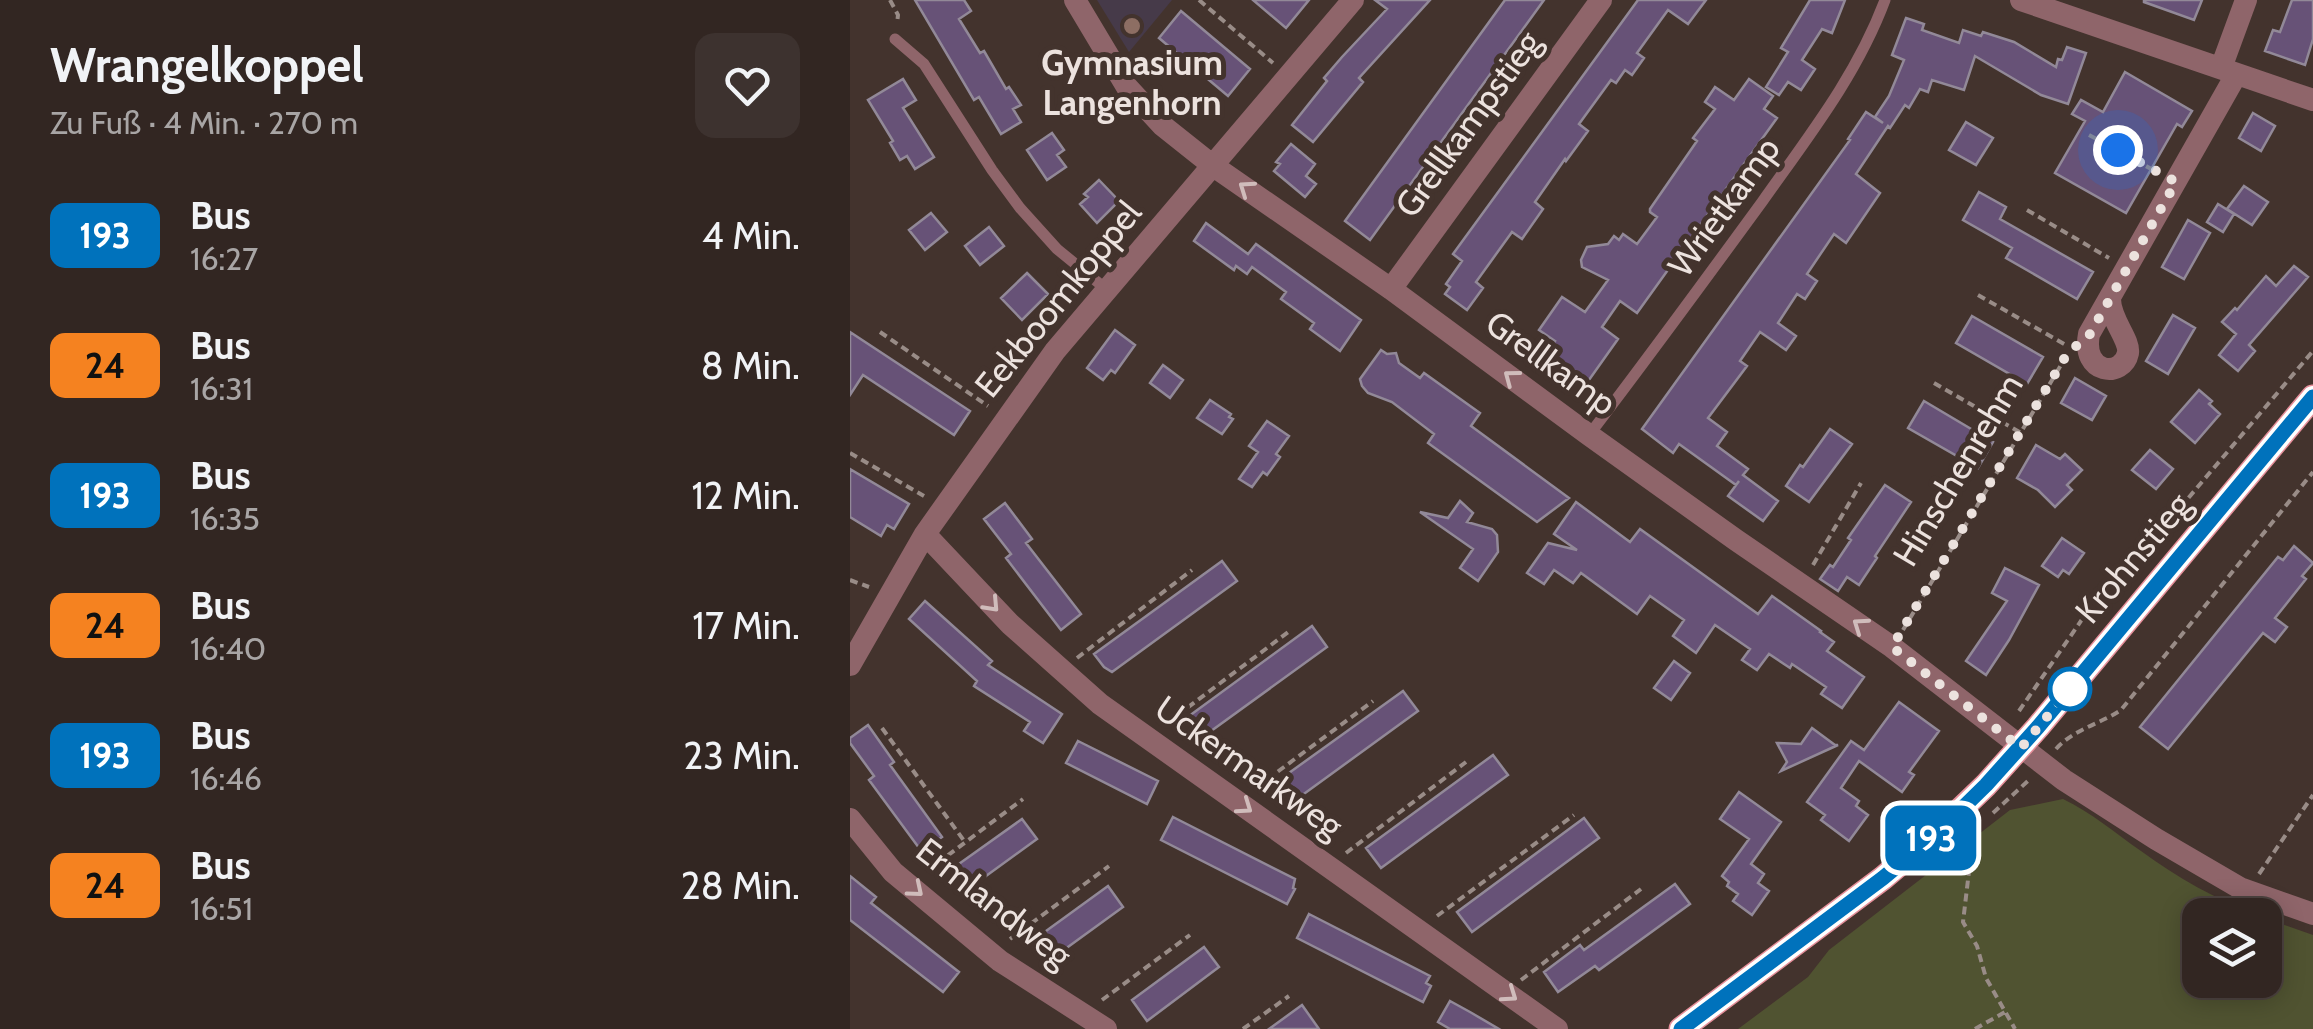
<!DOCTYPE html>
<html lang="de">
<meta charset="utf-8">
<style>
body{margin:0;font-family:Cabin,sans-serif;background:#3d322f;color:#f1f3f6;height:100vh;display:flex;flex-direction:column;font-size:38px;white-space:nowrap}
*{box-sizing:border-box;margin:0}
p{font-size:32px;color:#a8a5a5}
.icon{flex:none;width:55px;height:55px;fill:none;stroke:currentColor;stroke-width:2;stroke-linecap:round;stroke-linejoin:round}
.map{position:relative;flex:1;overflow:hidden}
.details{display:flex;flex-direction:column;background:#322622;width:850px}
.details>*{flex:none}
.badge{padding:0 20px;border-radius:15px;font-size:35px;line-height:65px}
.controls{position:absolute;left:1332px;top:898px;display:grid;gap:20px}
.controls a{display:grid;place-items:center;width:100px;height:100px;border-radius:20px;background:#322622;box-shadow:0 5px 25px #0003,0 0 0 2px #4d4340;font-size:50px}
.you{position:absolute;width:50px;height:50px;margin:-25px;border:8px solid #fff;border-radius:50%;background:#1a73e8;box-shadow:0 0 0 15px #1a73e833}
.map>.badge{position:absolute;translate:-50% -50%;box-shadow:0 0 0 5px #fff}
.round{display:grid;place-items:center;flex:none;width:105px;height:105px;border-radius:20px;background:#3d322f}
.headline{display:flex;align-items:center;justify-content:space-between;height:170px;padding:0 50px}
h1{font-size:48px;font-weight:700;line-height:75px}
ul{padding:0;list-style:none}
li{display:flex;align-items:center;gap:30px;height:130px;padding:0 50px}
li div{flex:1}
li b{display:block;font-size:38px}
li em{font-style:normal}
li .badge{min-width:110px;font-weight:700;text-align:center}
main{display:flex;flex:1;min-height:0}
.map>svg:first-child{display:block}
.education{fill:#463a49}
.green{fill:#505331}
.building{fill:#675277;stroke:#928998;stroke-width:2.5}
.lines{fill:none;stroke-linecap:round;stroke-linejoin:round}
.path{stroke:#998c87;stroke-width:4;stroke-dasharray:8 5;stroke-linecap:butt}
.lane{stroke:#8f656a;stroke-width:11}
.street{stroke:#8f656a;stroke-width:22}
.primary{stroke:#e58f9a;stroke-width:25}
.oneway{stroke:#d0bcbb}
.line-casing{stroke:#fff;stroke-width:22}
.line{stroke:#0072bc;stroke-width:15}
.walk{stroke:#ece2de;stroke-width:10;stroke-dasharray:0 18}
.education-dot{fill:#8d6e63;stroke:#43332d;stroke-width:4}
.stop-dot{fill:#fff;stroke:#0072bc;stroke-width:5}
.labels{text-anchor:middle;stroke-width:10;stroke-linejoin:round;paint-order:stroke}
.poi-label{font-size:35px;font-weight:bold;fill:#ece2de;stroke:#43332d}
.street-label{font-size:35px;fill:#ece2de;stroke:#43332d}
</style>
<main>
<section class="details">
<div class="headline"><div><h1>Wrangelkoppel</h1><p>Zu Fuß · 4 Min. · 270 m</p></div><a class="round"><svg class="icon" aria-label="heart" viewBox="0 0 24 24"><path d="M12 20l-8-8c-3-5 5-10 8-4 3-6 11-1 8 4z"/></svg></a></div>
<ul>
<li><span class="badge" style="background:#0072bc;color:#fff">193</span><div><b>Bus</b><p>16:27</p></div><em>4 Min.</em></li>
<li><span class="badge" style="background:#f58220;color:#111">24</span><div><b>Bus</b><p>16:31</p></div><em>8 Min.</em></li>
<li><span class="badge" style="background:#0072bc;color:#fff">193</span><div><b>Bus</b><p>16:35</p></div><em>12 Min.</em></li>
<li><span class="badge" style="background:#f58220;color:#111">24</span><div><b>Bus</b><p>16:40</p></div><em>17 Min.</em></li>
<li><span class="badge" style="background:#0072bc;color:#fff">193</span><div><b>Bus</b><p>16:46</p></div><em>23 Min.</em></li>
<li><span class="badge" style="background:#f58220;color:#111">24</span><div><b>Bus</b><p>16:51</p></div><em>28 Min.</em></li>
</ul>
</section>
<div class="map">
<svg width="1463" height="1029" viewBox="0 0 1463 1029">
<rect width="100%" height="100%" fill="#43332d"/>
<path class="education" d="M247,0H322L279,52Z"/>
<path class="green" d="M1213,799C1242,813 1265,833 1291,851C1326,877 1367,900 1408,915H1350V980H1415V918L1463,935V1029H888L958,977L979,950L1160,810Z"/>
<path class="building" d="M65,0H114L121,11L109,19L130,53L134,51L156,89L159,87L171,105L163,109L171,122L151,134L129,97L124,100Z
M403,0H459L436,28Z
M525,0H580L509,78L513,82L463,142L442,125L477,81L474,78L492,57L537,9Z
M655,0H694L520,240L495,221Z
M788,0H856L838,24L818,10L787,53L794,58L782,75L775,70L766,83L761,80L729,124L738,131L716,161L715,159L685,202L693,209L672,239L662,232L626,282L633,288L617,310L595,294L600,287L596,284L612,261L603,254Z
M960,0H995L982,33L972,29L952,60L965,69L951,90L938,82L929,95L916,87L938,52L931,48Z
M1294,0H1352L1344,20L1294,2Z
M1442,0H1463V39L1455,65L1415,51L1423,30L1430,32Z
M331,11L400,69L378,96L309,38Z
M1056,18L1074,24L1072,30L1109,43L1113,30L1131,36L1133,32L1164,42L1206,67L1208,59L1212,60L1217,47L1236,53L1218,104L1191,95L1125,56L1114,90L1082,80L1078,92L1070,89L1059,108L1055,105L1040,128L1038,126L1006,174L1030,193L996,243L984,234L957,274L967,281L955,299L947,294L928,323L946,336L936,350L910,332L890,361L897,366L858,418L877,432L867,446L898,469L893,475L928,501L913,521L878,496L889,481L886,485L829,444L823,453L792,429L1000,140L998,139L1016,112L1033,123L1025,117L1039,96L1054,60L1042,55Z
M1275,72L1342,111L1332,127L1327,124L1276,213L1205,173L1235,121L1222,114L1231,100L1253,112Z
M53,79L66,100L53,108L84,157L65,169L57,156L50,160L40,143L43,141L18,100Z
M899,79L923,96L914,109L927,118L787,313L770,301L752,327L768,339L734,387L693,358L705,341L689,330L712,297L735,312L758,280L732,267L731,260L737,247L758,244L764,236L769,240L773,234L787,244L807,217L800,212V209L847,141L843,138L865,109L855,102L865,87L884,100Z
M1403,113L1425,126L1411,151L1389,138Z
M1116,122L1143,138L1126,165L1099,150Z
M202,133L214,150L207,155L216,167L197,180L177,150Z
M441,144L465,164L456,176L466,184L455,197L424,171L430,164L426,162Z
M249,180L269,201L247,223L230,204L238,197L234,194Z
M1394,186L1418,202L1402,225L1377,209Z
M1129,192L1156,207L1150,219L1243,272L1227,299L1156,258L1162,248L1113,220Z
M1368,204L1384,214L1373,232L1357,222Z
M81,213L97,232L75,250L59,230Z
M1338,220L1360,233L1334,279L1312,267Z
M356,223L398,254L406,244L511,320L490,351L460,329L464,323L431,299L436,292L402,267L397,274L386,266L384,270L344,241Z
M139,227L154,246L130,265L115,246Z
M1444,266L1458,277L1399,345L1405,351L1388,371L1369,355L1386,334L1372,322L1385,308L1387,310L1416,276L1426,286Z
M177,273L198,294L172,320L151,298Z
M1323,315L1345,328L1318,374L1296,361Z
M1122,316L1193,357L1177,384L1106,343Z
M265,330L285,345L265,373L261,370L253,380L237,368Z
M0,332L120,411L104,435L13,375L0,395Z
M531,350L537,354L546,353L549,363L570,378L574,373L630,413L621,426L719,498L687,522L578,443L584,434L542,402L518,393L512,386L510,379Z
M313,365L333,380L320,398L300,383Z
M1225,378L1256,396L1242,420L1211,403Z
M1349,390L1362,401L1359,404L1370,414L1345,443L1321,422Z
M360,400L381,414L379,417L383,419L372,434L347,418Z
M1074,401L1143,442L1128,468L1058,428Z
M417,421L439,436L426,454L430,457L417,475L413,472L402,487L389,479L408,452L399,446Z
M980,429L1002,444L959,502L936,486L950,465L953,467Z
M1186,445L1210,459L1215,454L1232,470L1217,485L1222,490L1205,507L1188,490L1167,478Z
M1300,450L1323,469L1306,489L1282,470Z
M0,469L59,504L44,529L37,525L31,536L0,517Z
M1035,485L1061,502L1025,556L1027,558L1009,585L997,577L988,591L970,579L980,565L983,567L1001,540L998,538Z
M610,501L623,513L617,522L642,529L647,535L648,552L628,581L610,568L623,549L570,512L598,518Z
M726,502L780,542L790,529L908,614L922,596L971,631L970,632L984,642L977,651L1014,677L992,708L971,694L976,687L942,664L940,668L919,654L907,670L892,660L900,649L865,625L846,653L823,636L834,620L800,596L787,614L731,573L723,583L704,570L694,584L677,573L698,543L727,550L704,534Z
M155,503L182,539L176,543L231,614L211,630L156,558L161,554L134,519Z
M1212,538L1234,553L1219,574L1213,570L1208,577L1192,566Z
M1444,546L1463,563L1452,576L1456,579L1425,618L1437,627L1425,642L1413,633L1318,749L1290,727L1428,557L1433,560Z
M372,561L387,581L262,672L254,667L244,654Z
M1155,568L1189,585L1159,640L1136,675L1116,661L1157,601L1142,593Z
M75,601L142,661L138,665L212,714L193,743L174,731L180,722L124,686L127,681L59,619Z
M462,626L477,647L350,739L335,719Z
M824,661L840,673L821,700L804,688Z
M553,691L568,711L440,804L425,783Z
M1049,702L1089,731L1059,772L1064,775L1052,792L1009,761L991,788L1009,801L1006,806L1018,815L999,841L971,820L975,815L957,802L1001,741L1014,750Z
M18,725L44,762L40,765L92,837L72,852L19,780L24,776L0,743V738Z
M962,728L985,745H988L931,771L937,762L927,743L951,744Z
M228,741L308,781L297,804L216,763Z
M643,755L658,775L531,868L516,848Z
M889,792L931,822L901,864L914,874L908,883L919,891L902,915L883,901L888,894L877,886L879,882L872,876L899,839L870,819Z
M323,817L445,879L443,888L445,889L437,904L311,840Z
M734,818L749,838L622,932L607,912Z
M172,819L187,839L114,892L99,871Z
M0,876L26,897L21,903L109,972L93,992L0,920Z
M825,884L840,904L749,970L745,966L708,992L694,972L730,945L734,950Z
M258,886L273,907L200,960L185,939Z
M459,914L580,976L576,983L581,986L573,1002L447,938Z
M354,947L369,967L297,1021L282,1000Z
M600,1001L620,1012L649,1029H600L588,1022Z
M452,1005L469,1029H419Z"/>
<g class="lines">
<path class="path" d="M40,0L48,15L47,24
M349,0L423,63
M1239,135L1305,171
M1177,210L1259,258
M1128,295L1216,345
M30,332L138,406
M1084,383L1171,433
M0,453L74,496
M963,565L1011,483
M0,580L19,587
M1053,630L1217,355
M227,658L342,570
M1169,711L1233,618L1273,575L1463,351
M317,723L441,630
M32,728L115,842
M1206,749C1224,729 1250,724 1271,710L1463,472
M407,787L523,701
M1143,813L1180,779
M1124,829L1113,922L1127,946L1136,978L1165,1029
M496,853L616,762
M77,871L173,799
M1409,874L1463,795
M587,916L724,815
M160,939L259,866
M671,980L791,889
M252,1000L340,935
M393,1029L439,996
M1125,1029L1155,1012"/>
<path class="lane" d="M45,39L74,64L142,170L170,208L207,249L256,289
M739,435C798,358 855,280 912,202C958,137 1007,75 1035,0"/>
<path class="street" d="M225,0L277,87L313,126L362,165L541,289L739,435L886,540L1042,647L1214,780L1306,839L1390,888L1463,914
M1171,0L1463,100
M1371,68L1396,0
M541,289L751,0
M1260,299C1260,320 1280,339 1278,353C1273,378 1231,375 1239,334L1386,75
M75,534L160,624L250,704L707,1029
M0,665L75,534L205,351L503,0
M0,819L43,872L150,961L256,1029"/>
<path class="primary" d="M831,1029L1033,878L1085,834L1136,785L1188,727L1463,397"/>
</g>
<defs><path id="oneway-chevron" d="M-2-3.5L2.5 0L-2 3.5" fill="none" stroke-width="1.6" stroke-linecap="round" stroke-linejoin="round" transform="scale(2.5)"/></defs>
<g class="oneway">
<use href="#oneway-chevron" transform="translate(396 188) rotate(-145)"/>
<use href="#oneway-chevron" transform="translate(661 377) rotate(-143)"/>
<use href="#oneway-chevron" transform="translate(142 605) rotate(47)"/>
<use href="#oneway-chevron" transform="translate(1010 625) rotate(-145)"/>
<use href="#oneway-chevron" transform="translate(395 807) rotate(35)"/>
<use href="#oneway-chevron" transform="translate(66 890) rotate(40)"/>
<use href="#oneway-chevron" transform="translate(660 995) rotate(35)"/>
</g>
<g class="lines">
<defs>
<path id="line" d="M831,1029L1033,878L1086,834L1136,785L1188,727L1463,397"/>
</defs>
<use href="#line" class="line-casing"/>
<use href="#line" class="line"/>
<path class="walk" d="M1220,689L1171,748L1042,647L1217,354L1240,334L1326,182L1268,150"/>
</g>
<circle class="education-dot" cx="282" cy="26" r="10"/>
<circle class="stop-dot" cx="1220" cy="689" r="20"/>
<g class="labels">
<g class="poi-label">
<text x="282" y="75">Gymnasium<tspan x="282" dy="40">Langenhorn</tspan></text>
</g>
<g class="street-label">
<text transform="translate(618 124) rotate(-54)" y="12">Grellkampstieg</text>
<text transform="translate(874 207) rotate(-54)" y="12">Wrietkamp</text>
<text transform="translate(208 299) rotate(-51)" y="12">Eekboomkoppel</text>
<text transform="translate(701 363) rotate(36)" y="12">Grellkamp</text>
<text transform="translate(1108 470) rotate(-59)" y="12">Hinschenrehm</text>
<text transform="translate(1283 558) rotate(-50)" y="12">Krohnstieg</text>
<text transform="translate(399 767) rotate(35)" y="12">Uckermarkweg</text>
<text transform="translate(144 903) rotate(38)" y="12">Ermlandweg</text>
</g>
</g>
</svg>
<div class="controls">
<a><svg class="icon" aria-label="layers" viewBox="0 0 24 24"><path d="M12 4l9 5-9 5-9-5zM3 14l9 5 9-5"/></svg></a>
</div>
<div class="you" style="left:1268px;top:150px"></div>
<b class="badge" style="left:1081px;top:838px;background:#0072bc;color:#fff">193</b>
</div>
</main>
